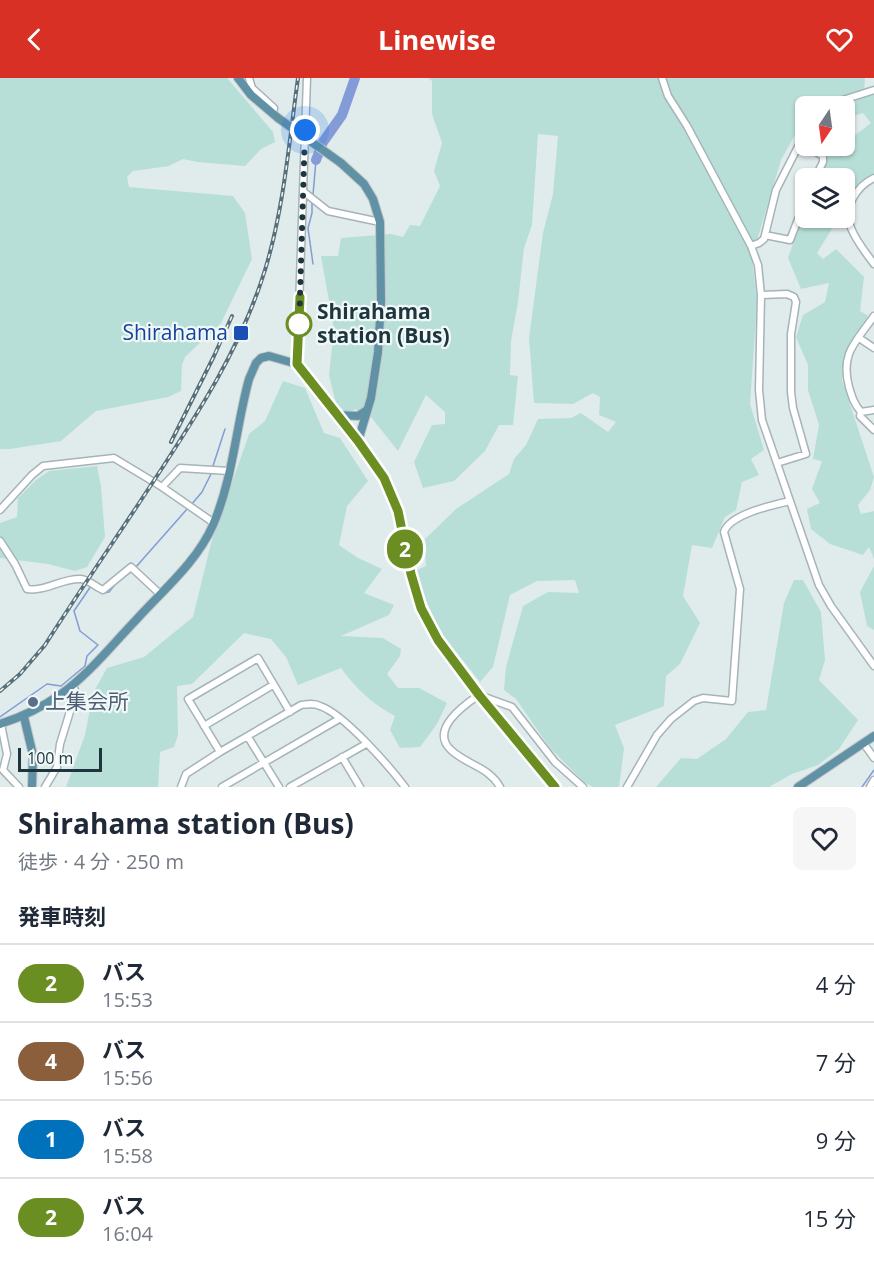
<!DOCTYPE html>
<html lang="ja">
<meta charset="utf-8">
<style>
body{margin:0;font-family:"Open Sans","Noto Sans JP",sans-serif;background:#f6f6f7;color:#1f2937;height:100vh;display:flex;flex-direction:column;font-size:22px;white-space:nowrap}
*{box-sizing:border-box;margin:0}
p{font-size:20px;color:#747a83}
.icon{flex:none;width:33px;height:33px;fill:none;stroke:currentColor;stroke-width:2;stroke-linecap:round;stroke-linejoin:round}
.map{position:relative;height:709px;overflow:hidden}
.panel{display:flex;flex-direction:column;background:#fff;flex:1}
.panel>*{flex:none}
.badge{padding:0 12px;border-radius:20px;font-size:21px;line-height:39px}
.needle{width:39px;rotate:193deg}
.tools{position:absolute;left:795px;top:18px;display:grid;gap:12px}
.tools a{display:grid;place-items:center;width:60px;height:60px;border-radius:9px;background:#fff;box-shadow:0 2px 4px #0004;font-size:30px}
.scale{position:absolute;left:18px;bottom:15px;width:84px;box-sizing:border-box;padding-left:6px;border:3px solid #1f353e;border-top:0;font-size:16px;line-height:21px;white-space:nowrap;color:#1f353e;-webkit-text-stroke:4px #f0f8f8;paint-order:stroke}
.you{position:absolute;width:30px;height:30px;margin:-15px;border:4px solid #fff;border-radius:50%;background:#1a73e8;box-shadow:0 0 0 9px #1a73e833}
.map>.badge{position:absolute;translate:-50% -50%;box-shadow:0 0 0 3px #fff}
h2{padding:0 18px;font-size:22px;line-height:54px}
.round{display:grid;place-items:center;flex:none;width:63px;height:63px;border-radius:9px;background:#f6f6f7}
.head{display:flex;align-items:center;justify-content:space-between;height:102px;padding:0 18px}
h1{font-size:28px;font-weight:700;line-height:45px}
ul{padding:0;list-style:none}
li{display:flex;align-items:center;gap:18px;height:78px;padding:0 18px;border-top:2px solid #e0e1e3}
li div{flex:1}
li b{display:block;font-size:22px}
li em{font-style:normal}
li .badge{min-width:66px;font-weight:700;text-align:center}
header{display:flex;justify-content:space-between;align-items:center;height:78px;padding:0 18px;background:#d93025;color:#fff;font-size:27px;font-weight:700}
.map>svg:first-child{display:block}
.green{fill:#b7dfd8}
.lines{fill:none;stroke-linecap:round;stroke-linejoin:round}
.stream{stroke:#839bd6;stroke-width:1.5}
.river{stroke:#839bd6;stroke-width:10}
.minor-casing{stroke:#a6b4b8;stroke-width:9}
.major-casing{stroke:#c0c6c9;stroke-width:10}
.minor{stroke:#fff;stroke-width:6}
.major{stroke:#6191a5;stroke-width:8}
.rail-casing{stroke:#59707a;stroke-width:4}
.rail{stroke:#f0f8f8;stroke-width:1.5;stroke-dasharray:4.5;stroke-linecap:butt}
.major-bridge-casing{stroke:#c0c6c9;stroke-width:10;stroke-linecap:butt}
.major-bridge{stroke:#6191a5;stroke-width:8}
.line-casing{stroke:#fff;stroke-width:14}
.line{stroke:#6b8e23;stroke-width:9}
.walk{stroke:#1f353e;stroke-width:6;stroke-dasharray:0 10.8}
.stop-dot{fill:#fff;stroke:#6b8e23;stroke-width:3}
.transit-dot{fill:#1a4fb4;stroke:#f0f8f8;stroke-width:2}
.service-dot{fill:#5c6f8a;stroke:#f0f8f8;stroke-width:2}
.labels{text-anchor:middle;stroke-width:4.5;stroke-linejoin:round;paint-order:stroke}
.stop-label{font-size:21px;font-weight:bold;fill:#1f353e;stroke:#f0f8f8;text-anchor:start}
.transit-label{font-size:21px;fill:#164399;stroke:#f0f8f8;text-anchor:end}
.service-label{font-size:21px;fill:#4e5e75;stroke:#f0f8f8;text-anchor:start}
</style>
<header><svg class="icon" aria-label="back" viewBox="0 0 24 24"><path d="M15 5l-7 7 7 7"/></svg>Linewise<svg class="icon" aria-label="heart" viewBox="0 0 24 24"><path d="M12 20l-8-8c-3-5 5-10 8-4 3-6 11-1 8 4z"/></svg></header>
<div class="map">
<svg width="874" height="709" viewBox="0 0 874 709">
<rect width="100%" height="100%" fill="#e0ebec"/>
<path class="green" d="M0,0H227L273,54L275,64L261,71L245,88L197,84L183,81L169,88L133,93L127,99L129,109L233,118L245,135L252,181L221,245L185,279L182,287L181,313L168,319L96,333L61,363L10,371H0Z
M428,0H865L864,13L874,12V96C857,102 849,120 845,136L844,100H817C823,87 828,70 844,68L845,65L871,45L863,35L845,40L844,28H806L805,39L781,82L752,179L757,225L750,326L764,372L751,381L759,397L742,404L736,432L725,439L712,470L692,467L683,518L700,545L680,586L666,598L664,628L615,647L624,670L619,709H593L584,704L550,670L516,621L504,612L506,589L523,528L548,514L579,515L575,502L537,503L510,517L493,589L480,604L439,552L420,508L417,492L426,488L424,462L456,431L509,396L514,381L526,367L538,341L571,340L581,335L608,354L616,344L599,337L600,319L593,315L573,326L534,325L529,260L543,155L553,116L558,58L538,56L532,147L524,170L518,224L511,263L510,297L518,298L513,347H499L485,373L454,403L423,410L414,384L432,347L445,346V334L426,317L398,373L371,339L355,331L348,336L336,326L329,297L334,251L321,178H338L341,160L391,156L403,159L410,147L420,148L440,108L434,93L442,65L432,36V3Z
M805,131L806,140H843L838,141L817,175L823,181L836,171L864,199L860,233L868,238L845,278L842,302L874,399L870,412L858,427L861,436L874,433V481L869,469L863,477L830,466L811,451L807,431L820,425L812,411L822,383L813,381L819,347L808,312V287L796,259L803,237L825,224L829,205L801,211L788,180Z
M283,303L305,310L324,355L340,360L368,403L347,428L339,467L358,480L382,491L364,515L394,527L389,537L341,558L383,560L401,571L400,578L387,596L398,610H419L447,625L437,646L420,669L400,670L390,652L395,638C375,628 354,609 341,590L298,607L286,579L271,561L244,555L192,606L177,608L178,657L174,669L160,674L158,709H66L85,657L93,615L107,590L144,579L193,539L211,465L249,356L265,343Z
M97,388L101,408L105,459L87,489L75,493L48,486L0,480V445L17,439L18,420L36,402L49,393Z
M874,488V552L867,548L860,514Z
M794,502H803L821,534L825,582L819,602L858,642L839,671L818,687L792,696L769,709H656L681,680L697,681L726,661L748,634L766,632L784,525Z"/>
<g class="lines">
<path class="stream" d="M313,117L316,82
M312,124V135L308,150L313,186
M212,391L225,351
M191,427L202,414L211,396
M135,490L188,430
M124,499L132,493
M103,515L109,514L117,504
M0,639L47,606L61,608L85,588L87,578L98,567L80,553L74,533L91,508
M862,709L874,692"/>
<path class="river" d="M316,82L323,64L342,37L355,0"/>
<defs>
<path id="minor" d="M249,0L252,10L274,30L273,35
M662,0L668,18L687,48L751,168L758,187L761,217L759,312L762,342L819,507L831,528L874,588
M824,28L874,12
M806,68L823,78V84L815,100
M874,100C857,108 842,130 851,150C856,163 866,175 874,186
M304,114L328,133L380,144
M765,157L790,162L806,121
M751,168L759,165L764,161L776,112L806,53
M761,217L787,216L794,219L796,224L791,256V314L793,330L806,376L777,385
M874,238C856,264 840,275 849,309C852,319 854,326 861,334L860,338L874,352
M859,260L874,270
M297,286L307,0
M861,334L874,332
M162,409L214,445
M0,432L32,397L43,388L114,380L162,409L180,390L229,393
M0,463L15,486L27,511C45,514 62,500 81,501C89,502 96,509 103,512L131,489L160,516
M1,646L7,676L3,692L19,709
M204,648L273,607
M248,659L279,709
M864,666L874,680
M220,674L188,621L258,580L290,634
M342,679L360,709
M45,709L57,689L60,666L76,614L72,607
M181,709L186,696L220,674L301,627C308,626 314,625 320,628C344,636 389,688 405,709
M222,709L339,641
M290,709L366,666
M500,709C489,689 467,687 451,672C429,652 464,627 479,617L512,629L555,684L583,709
M627,709L657,657L671,641L694,623L703,620L732,623L740,511L724,454C730,436 773,427 790,423
M870,709L874,702"/>
<path id="major" d="M238,0L251,17L278,40
M341,85L364,106L373,121L380,144L381,223L378,274L371,320L358,363
M338,337L358,338L367,332
M24,639L33,677L32,709
M0,646C22,639 41,630 61,616C89,596 112,567 136,542C162,513 197,484 213,447C233,401 236,348 249,301L256,285L261,280L269,278L297,286L358,363L384,400L391,415L398,433L410,496L421,530L438,562L479,617L555,709
M798,709L874,658"/>
</defs>
<use href="#minor" class="minor-casing"/>
<use href="#major" class="major-casing"/>
<use href="#minor" class="minor"/>
<use href="#major" class="major"/>
<defs>
<path id="rail" d="M171,364L214,278L232,238
M0,613L20,596L45,567C80,512 117,459 153,404C197,337 241,270 265,192C284,130 289,64 298,0"/>
</defs>
<use href="#rail" class="rail-casing"/>
<use href="#rail" class="rail"/>
<defs>
<path id="major-bridge" d="M278,40L341,85"/>
</defs>
<use href="#major-bridge" class="major-bridge-casing"/>
<use href="#major-bridge" class="major-bridge"/>
</g>
<g class="lines">
<defs>
<path id="line" d="M300,219L297,286L358,363L384,400L398,433L411,496L421,530L438,562L479,617L555,709"/>
</defs>
<use href="#line" class="line-casing"/>
<use href="#line" class="line"/>
<path class="walk" d="M299,246V252L305,52"/>
</g>
<circle class="stop-dot" cx="299" cy="246" r="12"/>
<rect class="transit-dot" x="233" y="247" width="16" height="16" rx="3"/>
<circle class="service-dot" cx="33" cy="624" r="6"/>
<g class="labels">
<g class="stop-label">
<text x="317" y="241">Shirahama<tspan x="317" dy="24">station (Bus)</tspan></text>
</g>
<g class="transit-label">
<text x="228" y="262">Shirahama</text>
</g>
<g class="service-label">
<text x="45" y="631">上集会所</text>
</g>
</g>
</svg>
<div class="tools">
<a><svg class="needle" viewBox="-14 -14 28 28"><path d="M0-13l5 13h-10z" fill="#e53935"/><path d="M0 13l5-13h-10z" fill="#747a83"/></svg></a>
<a><svg class="icon" aria-label="layers" viewBox="0 0 24 24"><path d="M12 4l9 5-9 5-9-5zM3 14l9 5 9-5"/></svg></a>
</div>
<div class="scale">100 m</div>
<div class="you" style="left:305px;top:52px"></div>
<b class="badge" style="left:405px;top:471px;background:#6b8e23;color:#fff">2</b>
</div>
<section class="panel">
<div class="head"><div><h1>Shirahama station (Bus)</h1><p>徒歩 · 4 分 · 250 m</p></div><a class="round"><svg class="icon" aria-label="heart" viewBox="0 0 24 24"><path d="M12 20l-8-8c-3-5 5-10 8-4 3-6 11-1 8 4z"/></svg></a></div>
<h2>発車時刻</h2>
<ul>
<li><span class="badge" style="background:#6b8e23;color:#fff">2</span><div><b>バス</b><p>15:53</p></div><em>4 分</em></li>
<li><span class="badge" style="background:#8b5e3c;color:#fff">4</span><div><b>バス</b><p>15:56</p></div><em>7 分</em></li>
<li><span class="badge" style="background:#0072bc;color:#fff">1</span><div><b>バス</b><p>15:58</p></div><em>9 分</em></li>
<li><span class="badge" style="background:#6b8e23;color:#fff">2</span><div><b>バス</b><p>16:04</p></div><em>15 分</em></li>
</ul>
</section>
